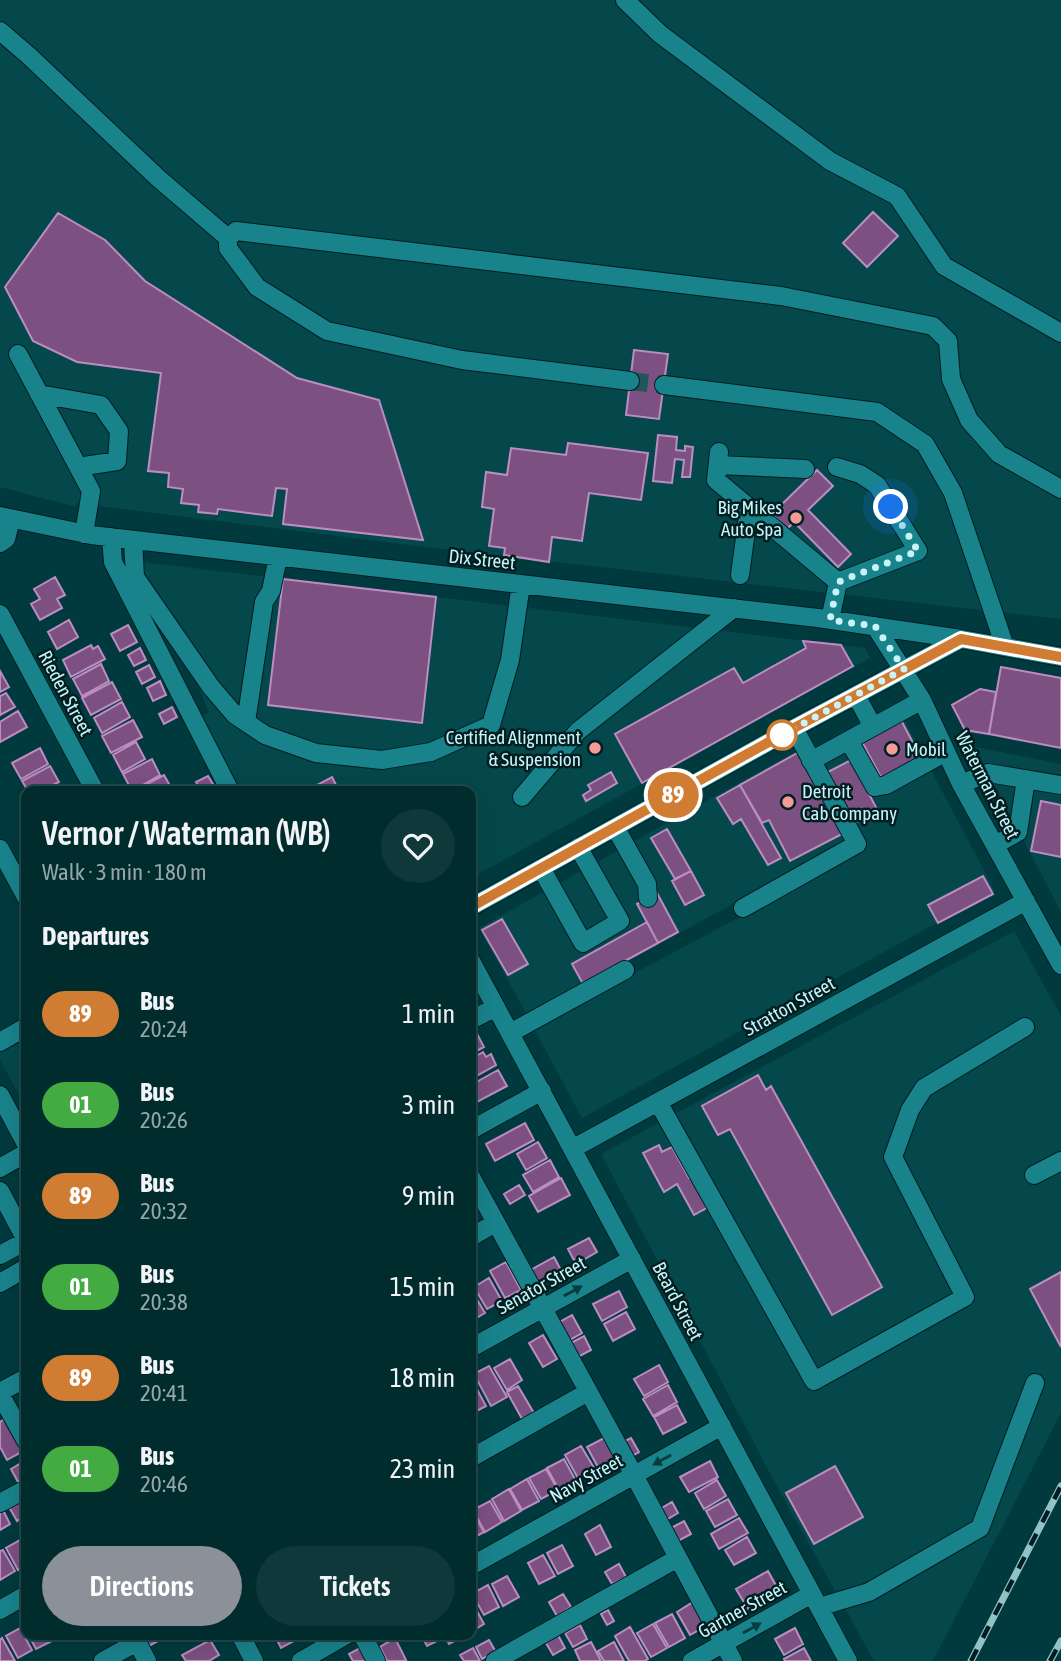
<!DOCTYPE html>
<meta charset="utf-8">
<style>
body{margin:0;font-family:"Asap Condensed",sans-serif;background:#0e383a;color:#f1f3f6;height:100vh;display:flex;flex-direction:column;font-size:26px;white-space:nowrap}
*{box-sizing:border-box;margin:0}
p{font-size:23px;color:#95a7aa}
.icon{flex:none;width:38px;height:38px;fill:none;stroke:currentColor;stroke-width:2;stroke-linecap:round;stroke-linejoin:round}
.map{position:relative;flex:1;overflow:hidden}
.panel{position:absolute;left:21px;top:786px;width:455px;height:854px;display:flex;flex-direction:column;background:#002c2e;border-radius:14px;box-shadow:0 7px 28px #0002,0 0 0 2px #22484a}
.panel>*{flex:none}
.badge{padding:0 14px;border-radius:23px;font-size:24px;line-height:46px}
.you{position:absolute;width:35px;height:35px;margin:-18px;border:5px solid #fff;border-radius:50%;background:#1a73e8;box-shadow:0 0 0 10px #1a73e833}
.map>.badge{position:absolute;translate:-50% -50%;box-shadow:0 0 0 4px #fff}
h2{padding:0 21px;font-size:26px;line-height:63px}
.round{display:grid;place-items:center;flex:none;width:74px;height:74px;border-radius:37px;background:#0e383a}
.head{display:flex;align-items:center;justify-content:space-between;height:119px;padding:0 21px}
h1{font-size:33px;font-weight:600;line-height:52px}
.primary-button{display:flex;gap:14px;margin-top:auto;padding:14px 21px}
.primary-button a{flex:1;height:80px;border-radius:42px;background:#8c9099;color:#fff;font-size:28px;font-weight:600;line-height:80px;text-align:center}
.primary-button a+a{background:#0e383a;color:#f1f3f6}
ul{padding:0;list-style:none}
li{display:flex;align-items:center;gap:21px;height:91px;padding:0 21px}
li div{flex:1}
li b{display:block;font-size:26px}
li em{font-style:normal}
li .badge{min-width:77px;font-weight:700;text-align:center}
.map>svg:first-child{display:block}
.built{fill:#04484c}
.building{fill:#7d5082;stroke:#bc8dc1;stroke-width:2}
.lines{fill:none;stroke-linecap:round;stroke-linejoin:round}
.minor-tunnel{stroke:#1e565a;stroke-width:18;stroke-dasharray:18 9;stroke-linecap:butt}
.minor-casing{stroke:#011e21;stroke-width:20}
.minor{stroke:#19838c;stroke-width:18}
.rail-casing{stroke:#93c2c6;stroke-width:7}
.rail{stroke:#011e21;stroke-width:4.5;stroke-dasharray:13;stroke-linecap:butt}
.oneway{fill:#083c41}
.line-casing{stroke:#fff;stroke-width:16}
.line{stroke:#d07c32;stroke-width:10}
.walk{stroke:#c8f3f7;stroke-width:7;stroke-dasharray:0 12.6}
.poi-dot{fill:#f59b96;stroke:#011e21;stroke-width:2.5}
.stop-dot{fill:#fff;stroke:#d07c32;stroke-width:3.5}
.labels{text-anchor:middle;stroke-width:5;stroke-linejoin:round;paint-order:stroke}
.poi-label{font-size:19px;fill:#c8f3f7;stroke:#011e21;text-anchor:end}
.street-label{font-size:19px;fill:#c8f3f7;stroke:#011e21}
</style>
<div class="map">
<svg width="1061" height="1661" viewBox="0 0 1061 1661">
<rect width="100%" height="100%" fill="#003a3e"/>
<path class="built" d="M0,0H1061V619L425,547L75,503L76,507L0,487Z
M117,559L865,648L870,658L471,878V791H234L197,721L209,712L194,677L149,616Z
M896,704L995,891L582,1118L533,1027L866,850L811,749Z
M975,747L1061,764V912Z
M798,750L848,842L527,1015L479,928Z
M1014,931L1061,1016V1413L933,1661H874L773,1479L601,1154Z
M26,1038V1107L0,1060V1053Z"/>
<path class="building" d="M873,212L898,236L867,267L843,243Z
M58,213L105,240L145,281L297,378L379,400L423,540L283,524L287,489L276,488L272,516L218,509L217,514L198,512L199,505L181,503L183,489L168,487L169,473L148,471L161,373L77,362L33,341L5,287Z
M634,350L668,354L659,419L626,415Z
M658,435L677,437L676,450L685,451V446L693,447L690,477H682L684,460L675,459L672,483L653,481Z
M568,443L648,453L641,500L589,493L582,541L552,537L549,562L504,555L505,548L489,546L494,509L482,507L486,472L507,475L511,448L566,455Z
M817,470L833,486L808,510L851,554L838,567L794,522L787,529L772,514Z
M55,577L65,595L57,599L62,608L40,620L31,604L40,599L34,589Z
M283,579L436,597L422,723L268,705Z
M69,620L78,637L57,649L48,632Z
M128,625L137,642L120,651L111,634Z
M803,641L841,645L853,666L642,783L615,734L734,668L743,683L806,648Z
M91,645L93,649L98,646L105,659L71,677L63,660Z
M140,648L146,660L134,666L128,655Z
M101,664L109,681L82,696L73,679Z
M149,665L155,677L142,684L136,672Z
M1001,667L1061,678V748L989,734Z
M0,671L9,687L0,692Z
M160,681L166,695L153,701L147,688Z
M112,682L121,699L91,715L82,698Z
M980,689L996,692L989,734L965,730L952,705Z
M6,693L15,707L0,715V696Z
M122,702L130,717L102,733L94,718Z
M172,707L177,717L164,724L159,714Z
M18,711L27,727L0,742V722Z
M900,718L921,758L882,779L861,740Z
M133,720L142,737L111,753L102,736Z
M136,742L145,759L122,772L113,755Z
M40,748L48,764L21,779L12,763Z
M799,752L842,834L790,861L769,820L762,823L740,785Z
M152,759L160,775L132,791L123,774Z
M851,760L878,811L855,823L828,772Z
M50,766L59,782L41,791H28L22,781Z
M611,772L617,783L586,801L583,795L591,790L588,785Z
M164,775L173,791H134Z
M208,776L213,784L201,791L196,782Z
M332,777L339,791H306Z
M740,785L781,858L768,865L741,819L733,824L717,798Z
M1041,801L1061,805V857L1031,851Z
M667,829L691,871L675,879L651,838Z
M691,871L704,895L685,905L672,881Z
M983,876L993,894L938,923L928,905Z
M657,893L678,932L658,943L637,904Z
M502,919L528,964L508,975L482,930Z
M647,922L658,943L583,984L572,964Z
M475,1030L484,1047L471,1054V1032Z
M483,1052L486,1057L491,1054L496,1065L471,1079V1059Z
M498,1070L507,1086L477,1102L471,1090V1085Z
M758,1075L766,1090L771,1086L882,1287L832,1315L730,1129L718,1135L702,1106Z
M525,1123L534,1140L495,1161L486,1144Z
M538,1142L547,1158L526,1170L517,1154Z
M659,1145L662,1152L672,1147L689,1178L693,1175L710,1206L694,1215L677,1184L664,1192L643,1153Z
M550,1160L559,1177L533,1192L523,1175Z
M561,1178L570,1195L538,1212L529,1196Z
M519,1185L525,1195L510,1204L504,1194Z
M589,1238L597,1252L576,1264L568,1249Z
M554,1257L561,1270L536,1284L529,1271Z
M506,1262L521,1290L505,1298L490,1271Z
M1061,1272V1347L1030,1289Z
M489,1278L502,1301L487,1309L474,1287Z
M472,1291L485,1313L471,1321V1292Z
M619,1291L627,1307L602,1321L593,1304Z
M626,1312L635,1329L613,1341L604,1324Z
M572,1315L582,1333L568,1341L558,1323Z
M543,1335L557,1359L543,1367L529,1343Z
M584,1336L591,1350L576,1358L569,1344Z
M510,1359L522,1380L507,1390L494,1368Z
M659,1365L668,1382L644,1396L634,1379Z
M489,1366L507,1397L491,1406L474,1374Z
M471,1378L486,1406L473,1413L471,1409Z
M668,1385L677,1402L653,1416L643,1399Z
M518,1386L534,1413L522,1419L507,1392Z
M677,1405L686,1422L663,1434L654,1417Z
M5,1419L23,1451L7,1460L0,1447V1422Z
M604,1438L616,1459L599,1469L587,1447Z
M631,1438L639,1452L630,1457L623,1442Z
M581,1446L596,1471L579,1480L565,1455Z
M564,1459L576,1481L559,1490L547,1468Z
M26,1460V1478L18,1482L11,1469Z
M710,1461L718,1477L689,1492L680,1477Z
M835,1466L863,1517L814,1544L786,1493Z
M546,1469L558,1490L541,1499L529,1478Z
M527,1479L539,1501L522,1510L510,1489Z
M717,1480L726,1496L704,1509L695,1493Z
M509,1489L521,1511L504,1521L492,1499Z
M728,1499L737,1515L715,1527L706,1511Z
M20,1501L26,1515L17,1521L9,1507Z
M490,1501L502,1522L485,1532L473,1510Z
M672,1502L678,1513L666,1520L660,1509Z
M471,1509L484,1532L471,1539Z
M3,1510L10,1524L0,1530V1511Z
M739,1518L748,1533L719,1549L711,1534Z
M684,1521L691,1534L678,1541L671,1528Z
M600,1525L611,1547L596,1555L585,1534Z
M747,1537L756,1553L734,1565L725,1550Z
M22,1539L26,1548V1565L18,1570L6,1548Z
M562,1545L573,1566L558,1574L547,1553Z
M3,1550L15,1571L0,1580V1551Z
M543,1555L555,1576L539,1584L528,1563Z
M619,1564L626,1577L612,1584L605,1572Z
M768,1571L779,1591L748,1609L736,1589Z
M507,1576L519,1597L503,1606L492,1584Z
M488,1585L499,1607L484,1615L472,1594Z
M563,1594L571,1607L557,1616L549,1602Z
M471,1600L484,1624L471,1632Z
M693,1602L706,1626L690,1635L677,1612Z
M608,1610L614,1621L607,1625L601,1614Z
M672,1614L685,1638L669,1647L655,1623Z
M653,1624L667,1648L651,1657L637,1633Z
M580,1625L587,1639L573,1647L565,1633Z
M630,1627L648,1659L645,1661H629L615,1636Z
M20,1628L32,1650L18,1658L6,1636Z
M795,1628L803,1644L784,1655L775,1639Z
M28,1634H49L52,1641L36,1649Z
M140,1634H154L158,1641L145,1648Z
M274,1634H302L303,1636L281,1648Z
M421,1634H441L443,1638L427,1646Z
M444,1634H465L466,1635L449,1644Z
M558,1635L565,1648L553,1655L546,1643Z
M2,1638L15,1661H0V1640Z
M395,1638L406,1660L404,1661H387L380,1647Z
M210,1640L219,1655L209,1661H186L182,1655Z
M489,1640L496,1652L482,1659L476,1647Z
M591,1642L601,1661H580L575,1650Z
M614,1642L624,1661H604L598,1651Z
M360,1648L367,1661H353L349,1654Z
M473,1648L480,1661H464L460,1655Z
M804,1648L811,1661H785L784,1659Z"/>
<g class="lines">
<path class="minor-tunnel" d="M630,381L664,385"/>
<defs>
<path id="minor" d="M625,0L660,34L830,161L897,196L944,266L1061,333
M0,31L28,55L158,178L228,238V248L257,287L327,331L462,360L630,381
M228,238L236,231L781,296L933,326L948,341L951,379L969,420L999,454L1061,489
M18,354L91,491L84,534
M664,385L877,412L925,444L953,493L1005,647
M39,394L101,405L119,431L117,461L78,467
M719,452L716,480L838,582L830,620
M718,465L805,469
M837,467L860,474L877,485L918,551L838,582
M0,516L91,535L818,618L961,639L1061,657
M111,537L113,562L230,791
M133,540L135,577L211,687L235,715L265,735L316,753L382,760L431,752L491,725L510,660L521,584
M0,543L6,539L11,519
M740,575L749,508
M0,614L95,791
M875,626L922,700L961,784L1061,965
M856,695L873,727
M246,722L264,602L271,591L278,557
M849,741L875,787L886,785L946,752
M811,761L922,700
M961,784L988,773L1061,785
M522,797L578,731L734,608
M615,827L647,884L648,898
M995,845L1018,832L1026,779
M0,849L26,897
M541,868L583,943L620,921L578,847
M471,907L794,728L961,639
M743,908L857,844L794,728
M471,961L848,1661
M471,1020L496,1007
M510,1033L625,970
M0,1042L26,1027
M0,1095L26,1144
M658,1102L814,1381L965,1297L893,1157L910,1110L924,1088L1025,1027
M471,1130L542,1091
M572,1149L1026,901
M0,1168L26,1153
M1034,1175L1061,1161
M471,1177L634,1475L733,1661
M0,1191L26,1240
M471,1237L495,1223
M0,1255L26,1241
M0,1283L26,1268
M471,1348L632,1259
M0,1392L26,1378
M0,1394L26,1441
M471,1458L588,1392
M0,1503L26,1489
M471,1566L722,1426
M819,1607L869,1592L980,1528L1035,1383
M0,1610L26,1595
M133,1634L147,1661
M240,1634L254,1661
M362,1634L376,1661
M103,1661L137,1642
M301,1661L348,1634
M495,1661L678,1558
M692,1661L812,1594"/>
</defs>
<use href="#minor" class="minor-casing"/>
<use href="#minor" class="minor"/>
<defs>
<path id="rail" d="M971,1661L1061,1486
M1050,1661L1061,1641"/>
</defs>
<use href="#rail" class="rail-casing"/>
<use href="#rail" class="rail"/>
</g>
<defs><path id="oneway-solid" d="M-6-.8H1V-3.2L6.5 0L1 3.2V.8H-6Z" transform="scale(1.75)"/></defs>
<g class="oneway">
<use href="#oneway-solid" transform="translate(573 1291) rotate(-29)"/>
<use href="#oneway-solid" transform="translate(662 1460) rotate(151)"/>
<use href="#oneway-solid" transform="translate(752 1628) rotate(-29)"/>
</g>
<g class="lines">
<defs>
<path id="line" d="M471,907L794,728L961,639L1061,657"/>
</defs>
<use href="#line" class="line-casing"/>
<use href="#line" class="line"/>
<path class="walk" d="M782,735L904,669L875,626L830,620L838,582L918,551L891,507"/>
</g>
<g class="poi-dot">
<circle cx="796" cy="518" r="7"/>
<circle cx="595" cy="748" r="7"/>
<circle cx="892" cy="749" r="7"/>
<circle cx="788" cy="802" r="7"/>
</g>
<circle class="stop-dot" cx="782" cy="735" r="14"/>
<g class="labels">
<g class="poi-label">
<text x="782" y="514">Big Mikes<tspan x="782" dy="22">Auto Spa</tspan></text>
<text x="581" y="744">Certified Alignment<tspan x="581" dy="22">&amp; Suspension</tspan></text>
<text x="906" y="756" text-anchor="start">Mobil</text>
<text x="802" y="798" text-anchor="start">Detroit<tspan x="802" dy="22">Cab Company</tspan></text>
</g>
<g class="street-label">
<text transform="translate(482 559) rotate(6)" y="7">Dix Street</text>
<text transform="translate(66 693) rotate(62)" y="7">Rieden Street</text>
<text transform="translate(988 785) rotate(63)" y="7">Waterman Street</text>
<text transform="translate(789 1006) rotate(-29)" y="7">Stratton Street</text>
<text transform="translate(541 1285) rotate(-29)" y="7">Senator Street</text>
<text transform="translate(678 1301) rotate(62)" y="7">Beard Street</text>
<text transform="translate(586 1478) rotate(-29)" y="7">Navy Street</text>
<text transform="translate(742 1609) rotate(-29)" y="7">Gartner Street</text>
</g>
</g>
</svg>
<div class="you" style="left:891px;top:507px"></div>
<b class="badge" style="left:673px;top:795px;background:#d07c32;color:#fff">89</b>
<section class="panel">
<div class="head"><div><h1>Vernor / Waterman (WB)</h1><p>Walk · 3 min · 180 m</p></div><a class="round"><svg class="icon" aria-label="heart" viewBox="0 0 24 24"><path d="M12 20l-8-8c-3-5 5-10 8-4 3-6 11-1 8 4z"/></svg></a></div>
<h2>Departures</h2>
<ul>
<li><span class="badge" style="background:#d07c32;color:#fff">89</span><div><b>Bus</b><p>20:24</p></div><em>1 min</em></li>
<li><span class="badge" style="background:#44aa42;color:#fff">01</span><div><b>Bus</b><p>20:26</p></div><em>3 min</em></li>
<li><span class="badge" style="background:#d07c32;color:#fff">89</span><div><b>Bus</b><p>20:32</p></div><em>9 min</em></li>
<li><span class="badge" style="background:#44aa42;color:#fff">01</span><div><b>Bus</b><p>20:38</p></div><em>15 min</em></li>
<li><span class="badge" style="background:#d07c32;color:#fff">89</span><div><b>Bus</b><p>20:41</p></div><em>18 min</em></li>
<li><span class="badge" style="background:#44aa42;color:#fff">01</span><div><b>Bus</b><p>20:46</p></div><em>23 min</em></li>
</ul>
<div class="primary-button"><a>Directions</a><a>Tickets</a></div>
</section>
</div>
